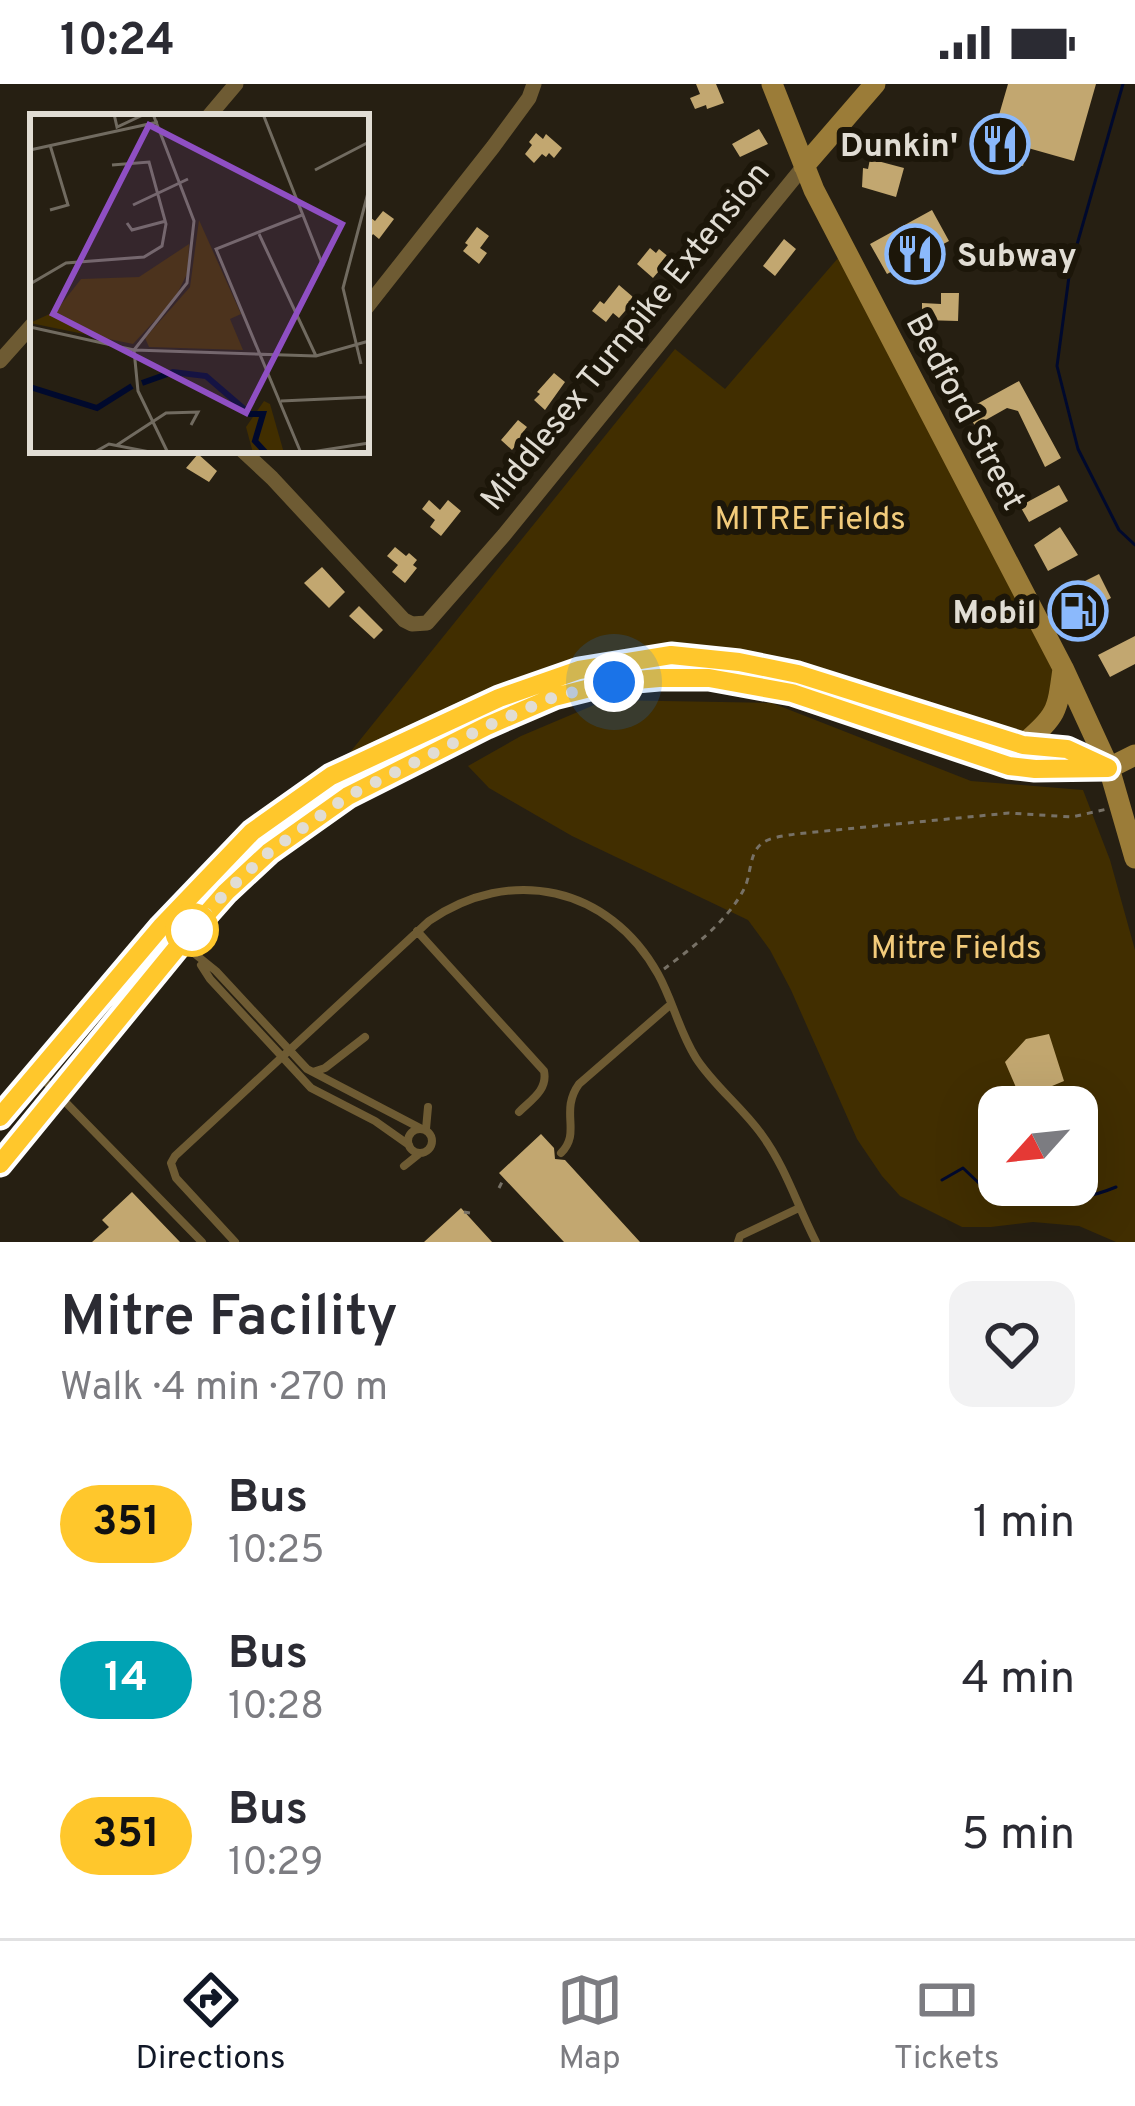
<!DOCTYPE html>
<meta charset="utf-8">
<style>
body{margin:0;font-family:Overpass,sans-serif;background:#f2f2f3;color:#2b2b33;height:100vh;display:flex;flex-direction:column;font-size:45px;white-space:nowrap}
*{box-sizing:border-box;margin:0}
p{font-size:39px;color:#7c7c81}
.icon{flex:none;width:66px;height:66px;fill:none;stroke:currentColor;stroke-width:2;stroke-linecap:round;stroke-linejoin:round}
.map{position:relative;height:1158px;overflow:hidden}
.sheet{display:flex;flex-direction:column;background:#fff;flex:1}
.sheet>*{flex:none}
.badge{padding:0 24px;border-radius:39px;font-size:42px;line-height:78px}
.needle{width:78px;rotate:243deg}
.fabs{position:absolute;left:978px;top:1002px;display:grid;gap:24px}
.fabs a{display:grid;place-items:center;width:120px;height:120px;border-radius:24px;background:#fff;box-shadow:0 12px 48px #0002;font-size:60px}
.you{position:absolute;width:60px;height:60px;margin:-30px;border:9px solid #fff;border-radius:50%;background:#1a73e8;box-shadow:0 0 0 18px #1a73e833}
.map>.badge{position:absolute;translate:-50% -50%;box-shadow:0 0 0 6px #fff}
.round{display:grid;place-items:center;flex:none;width:126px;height:126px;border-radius:24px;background:#f2f2f3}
.summary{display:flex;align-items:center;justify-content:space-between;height:204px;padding:0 60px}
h1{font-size:57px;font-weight:600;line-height:90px}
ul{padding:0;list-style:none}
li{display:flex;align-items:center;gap:36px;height:156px;padding:0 60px}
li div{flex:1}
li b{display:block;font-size:45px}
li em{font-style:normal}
li .badge{min-width:132px;font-weight:700;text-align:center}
.status{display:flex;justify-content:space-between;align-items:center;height:84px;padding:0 60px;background:#fff;direction:ltr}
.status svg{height:33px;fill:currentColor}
.dock{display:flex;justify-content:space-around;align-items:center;height:168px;border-top:3px solid #e1e1e2;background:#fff;font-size:33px;color:#7c7c81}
.dock a{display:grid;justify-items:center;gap:6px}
.dock .active{color:#111827}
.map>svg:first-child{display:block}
.green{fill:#412e00;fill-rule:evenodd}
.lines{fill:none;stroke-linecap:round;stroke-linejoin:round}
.stream{stroke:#00092d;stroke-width:3}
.building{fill:#c2a770}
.path{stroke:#777166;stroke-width:3;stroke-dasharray:6 6;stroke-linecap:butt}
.lane{stroke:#6e5b33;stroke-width:8}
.street{stroke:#6e5b33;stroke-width:15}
.secondary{stroke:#9b7c38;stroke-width:21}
.line-casing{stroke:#fff;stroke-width:27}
.line{stroke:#ffc72c;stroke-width:18}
.walk{stroke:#e1ddd4;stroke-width:12;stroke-dasharray:0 21.6}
.stop-dot{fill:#fff;stroke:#ffc72c;stroke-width:6}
.labels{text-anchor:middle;stroke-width:12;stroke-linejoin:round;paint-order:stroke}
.poi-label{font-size:33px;font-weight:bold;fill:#e1ddd4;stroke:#1c1609;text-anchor:end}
.street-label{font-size:33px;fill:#e1ddd4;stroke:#1c1609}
.park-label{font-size:33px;fill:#f2cb7b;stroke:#1c1609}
.inset-river{fill:none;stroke:#00092d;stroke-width:6}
.inset-road{fill:none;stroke:#716b60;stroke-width:3}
.view{fill:#8f4fc3;fill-opacity:0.15;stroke:#8f4fc3;stroke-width:6}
.inset-edge{fill:none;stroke:#e1ddd4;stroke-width:6}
</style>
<div class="status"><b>10:24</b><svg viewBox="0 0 49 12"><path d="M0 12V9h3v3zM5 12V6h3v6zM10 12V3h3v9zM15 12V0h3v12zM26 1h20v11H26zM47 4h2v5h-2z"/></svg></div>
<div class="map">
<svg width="1135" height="1158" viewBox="0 0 1135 1158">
<rect width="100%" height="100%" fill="#261f12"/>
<path class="green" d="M845,166L1063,584L1058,623L1023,661L739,578L579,586L331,692L675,265L725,305Z
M606,616L772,619L971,697L1083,706L1110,776L1135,866V1158H1116L1079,1142L1033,1138L991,1143H962L900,1112L882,1092L857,1055L791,906L770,866L748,836L572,752L489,704L468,682L521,652ZM999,1023H1077V1101H999Z"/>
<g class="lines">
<path class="stream" d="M1123,0L1070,185L1057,282L1078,365L1119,446L1135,461
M942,1096L963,1084L983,1103L990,1099L999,1085
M1022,1101L1024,1105C1067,1107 1071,1122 1116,1103"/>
</g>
<path class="building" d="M696,0H716L724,19L707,25L706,21L695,25L690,14L700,10Z
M1008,0H1096L1074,77L1028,64L1023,82L987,72Z
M759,45L768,60L740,73L732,60Z
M536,49L543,55L546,50L562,64L554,74L549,69L546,73L542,70L534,79L525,70L532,61L529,58Z
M870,75L904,84L896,113L862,103L863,84L868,85Z
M932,126L949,157L887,190L870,160Z
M383,127L394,135L379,155L373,150L366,160V140L371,134L375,137Z
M477,143L489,152L480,164L487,169L479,180L463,167L468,161L465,159Z
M784,155L796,165L775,192L763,182Z
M650,164L656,169L659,165L670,174L653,194L637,180Z
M619,201L633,213L628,218L631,220L619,234L613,229L606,238L592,227L600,217L604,220Z
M941,209H959L958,237L922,236V219L941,220Z
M554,289L565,298L545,326L534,316L540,310L537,308Z
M1019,297L1061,374L1045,383L1018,327L1007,324L975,342L966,326Z
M518,336L527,343L523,348L532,356L526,363L519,357L512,366L501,356Z
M198,370L217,387L209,398L186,384Z
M1059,401L1068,417L1029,438L1020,422Z
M429,416L440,426L448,416L461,427L441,452L430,443L435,436L422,425Z
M1060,443L1078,471L1048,487L1034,461Z
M395,463L406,472L409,469L417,476L413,481L417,484L405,499L392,488L398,481L387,472Z
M322,483L345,508L329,524L304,499Z
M1099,490L1111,514L1094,523L1096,527L1067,542L1059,526L1090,510L1083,498Z
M359,522L383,546L374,555L349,532Z
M1135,552V580L1110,593L1098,571Z
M1049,950L1064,997L1021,1015L1005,978L1026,955Z
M541,1050L554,1064L555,1075L565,1076L640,1158H564L499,1089Z
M132,1108L180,1158H92L109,1143L102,1136Z
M461,1124L492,1158H424Z"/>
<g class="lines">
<path class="path" d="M664,885C693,863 727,838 744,805C751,792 749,771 760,761C768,753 785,752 795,750L1009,729L1072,733L1107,725
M499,1104L504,1094
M464,1128L470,1129"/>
<path class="lane" d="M164,845L216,887L307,985L420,1044
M417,847L544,987C548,1006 531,1016 519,1028
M201,881L210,895L311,1004L375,1037L409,1061
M313,988L325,984L365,953
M40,992L202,1158
M408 1057a12 12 0 1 1 24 0a12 12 0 1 1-24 0Z
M426,1045L428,1023
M561,1069C582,1048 559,1028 579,1000L670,921
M404,1082L419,1070
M235,1158L176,1094L171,1079L175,1072L429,837C510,781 609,802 658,890C673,917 679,947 696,974C714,1002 742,1023 762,1051C785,1082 798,1123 816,1158
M738,1158L740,1152L799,1124"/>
<path class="street" d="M208,33L236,0
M366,224L493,63L529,14L534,0
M0,277L33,240
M242,366L272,394L404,536L412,540L427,539L504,451L804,82"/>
<path class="secondary" d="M772,0L814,106L1063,584L1109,684L1135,774
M804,82L875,0
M1023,661C1057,630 1057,630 1063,585
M0,1033L161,843L252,748L331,692L499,614L579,586L671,571L739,578L798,590L1023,661L1067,665L1097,679
M0,1080L180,860L226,808L269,768L348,712L487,642L554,613L614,598L659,594H709L792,609L1009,682L1035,685L1109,684L1135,671"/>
</g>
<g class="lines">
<defs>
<path id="line" d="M0,1033L161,843L252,748L331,692L499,614L579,586L671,571L739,578L798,590L1023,661L1067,665L1108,684L1035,685L1009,682L792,609L709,594H659L614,598L554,613L487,642L348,712L269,768L226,808L180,860L0,1080"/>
</defs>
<use href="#line" class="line-casing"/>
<use href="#line" class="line"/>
<path class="walk" d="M192,846L226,808L269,768L348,712L487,642L554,613L614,598"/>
</g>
<defs>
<symbol id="restaurant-ring" viewBox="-11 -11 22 22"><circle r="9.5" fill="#1c1609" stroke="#8bb9fc" stroke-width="1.5"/><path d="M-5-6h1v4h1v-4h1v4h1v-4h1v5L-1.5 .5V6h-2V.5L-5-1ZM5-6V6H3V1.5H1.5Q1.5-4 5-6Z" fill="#8bb9fc"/></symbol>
<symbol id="fuel-ring" viewBox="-11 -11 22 22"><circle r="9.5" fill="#1c1609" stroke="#8bb9fc" stroke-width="1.5"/><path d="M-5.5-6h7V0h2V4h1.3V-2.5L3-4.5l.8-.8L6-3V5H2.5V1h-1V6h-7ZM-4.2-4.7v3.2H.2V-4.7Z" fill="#8bb9fc"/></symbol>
</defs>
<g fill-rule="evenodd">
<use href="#restaurant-ring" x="967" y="27" width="66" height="66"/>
<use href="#restaurant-ring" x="882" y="137" width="66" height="66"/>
<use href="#fuel-ring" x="1045" y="494" width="66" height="66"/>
</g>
<circle class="stop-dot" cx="192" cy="846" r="24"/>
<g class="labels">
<g class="poi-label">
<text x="958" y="72">Dunkin'</text>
<text x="957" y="182" text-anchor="start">Subway</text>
<text x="1036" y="539">Mobil</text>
</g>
<g class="street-label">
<text transform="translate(624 251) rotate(-51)" y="12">Middlesex Turnpike Extension</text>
<text transform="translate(967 327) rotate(62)" y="12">Bedford Street</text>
</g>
<g class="park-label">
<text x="810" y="445">MITRE Fields</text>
<text x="956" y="874">Mitre Fields</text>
</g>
</g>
<g transform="translate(30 30)">
<rect width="339" height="339" fill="#261f12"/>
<path d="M169,106L211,200L200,205L213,236L119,233L115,224L160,173ZM159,130L158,158L144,186L103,230L0,209L26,197L51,165L109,163ZM234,287L240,290L254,339H223L216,313Z" fill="#412e00"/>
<path class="inset-river" d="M112,269L143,258L176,262L220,300H233L225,327L236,339M0,273L67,294L102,272"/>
<path class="inset-road" d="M84,0L87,13L115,0M123,0L164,107L157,169L104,236L108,277L138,339M233,0L293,152M20,31L38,91L20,96M0,36L128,8M285,56L339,28M103,91L158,65M97,109L102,116L136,107M229,120L286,242M0,170L36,149L114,143L132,132L136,110L119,48L82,51M0,213L104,236L286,242L339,227M331,250L313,174L339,75M251,287L339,283M87,331L136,299L168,298L161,311M63,339L79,330L125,339M271,339L186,135L272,101M275,339L339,329"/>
<path class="view" d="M119,11L312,110L216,299L23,200Z"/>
<rect width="339" height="339" class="inset-edge"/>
</g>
</svg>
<div class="fabs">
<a><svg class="needle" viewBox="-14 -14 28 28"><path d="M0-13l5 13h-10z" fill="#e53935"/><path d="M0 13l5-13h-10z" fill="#7c7c81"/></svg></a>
</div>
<div class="you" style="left:614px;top:598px"></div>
</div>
<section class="sheet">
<div class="summary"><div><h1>Mitre Facility</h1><p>Walk · 4 min · 270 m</p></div><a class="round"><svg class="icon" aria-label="heart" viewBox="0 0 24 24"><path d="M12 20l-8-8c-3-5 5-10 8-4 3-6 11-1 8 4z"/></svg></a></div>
<ul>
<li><span class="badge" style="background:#ffc72c;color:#111">351</span><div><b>Bus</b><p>10:25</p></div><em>1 min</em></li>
<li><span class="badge" style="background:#00a3b4;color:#fff">14</span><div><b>Bus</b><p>10:28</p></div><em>4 min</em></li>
<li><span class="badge" style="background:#ffc72c;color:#111">351</span><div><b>Bus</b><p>10:29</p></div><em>5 min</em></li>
</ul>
</section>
<nav class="dock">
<a class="active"><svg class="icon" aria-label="directions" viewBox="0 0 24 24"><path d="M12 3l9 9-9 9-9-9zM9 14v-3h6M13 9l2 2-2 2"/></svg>Directions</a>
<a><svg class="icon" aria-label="map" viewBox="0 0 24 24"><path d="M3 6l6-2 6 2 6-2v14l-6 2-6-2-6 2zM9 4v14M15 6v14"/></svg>Map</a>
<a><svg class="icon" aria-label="tickets" viewBox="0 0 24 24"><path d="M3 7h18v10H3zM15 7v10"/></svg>Tickets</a>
</nav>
